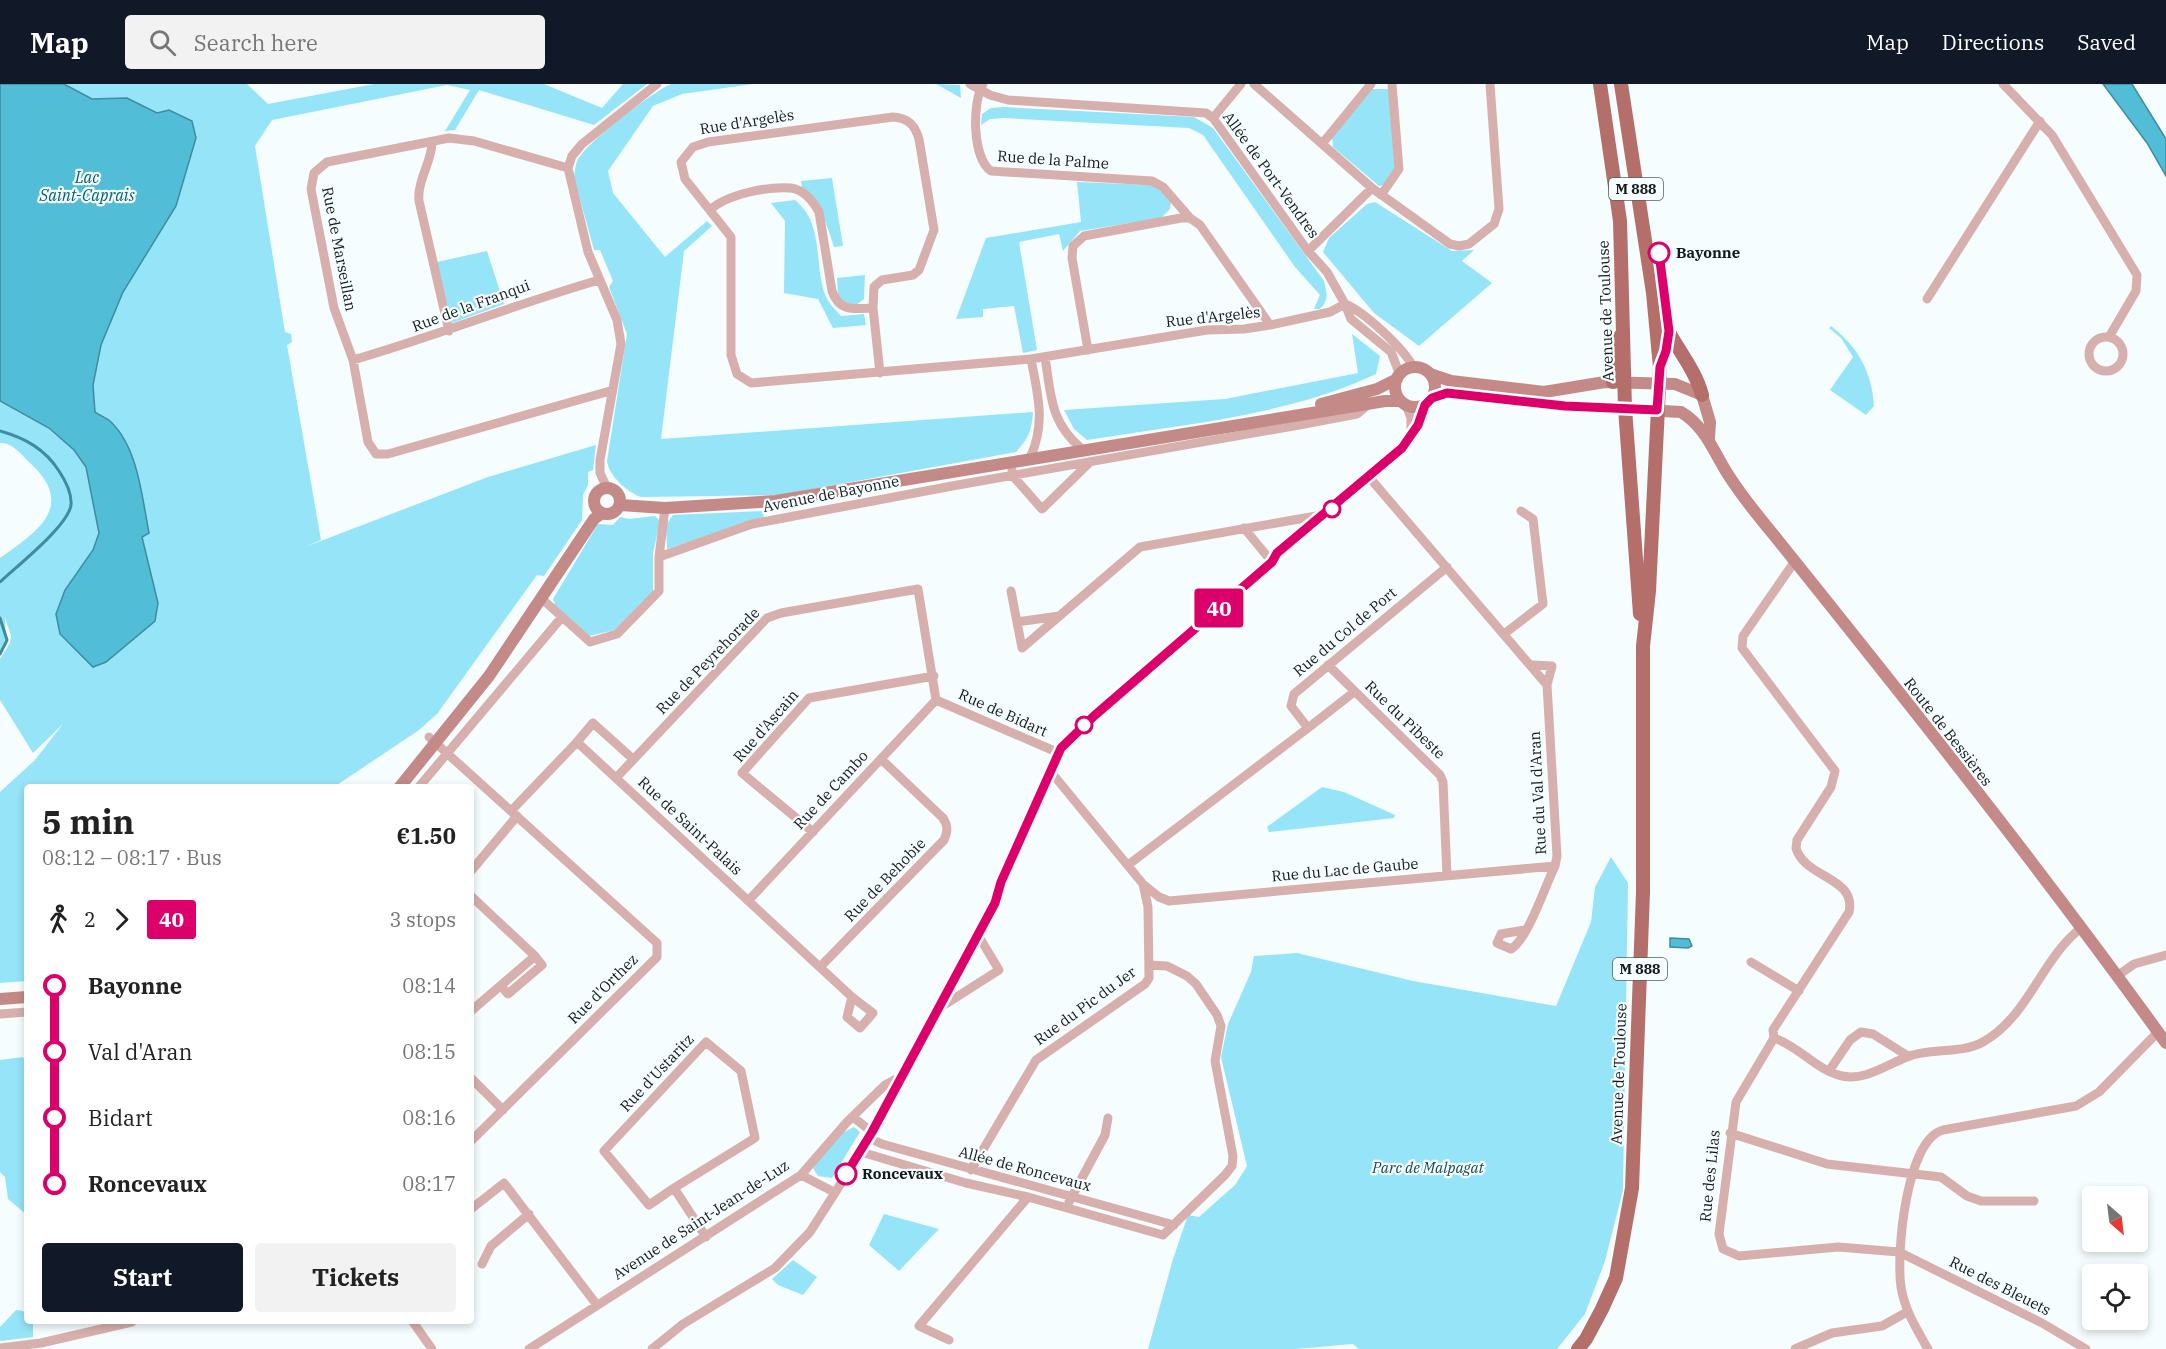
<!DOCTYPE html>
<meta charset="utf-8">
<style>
body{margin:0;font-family:"IBM Plex Serif",serif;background:#f2f2f2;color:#222;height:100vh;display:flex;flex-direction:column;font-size:22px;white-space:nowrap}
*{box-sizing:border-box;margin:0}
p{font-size:20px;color:#767676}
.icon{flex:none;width:33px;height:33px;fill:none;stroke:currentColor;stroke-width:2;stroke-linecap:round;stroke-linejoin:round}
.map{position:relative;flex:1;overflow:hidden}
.drawer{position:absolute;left:24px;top:700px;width:450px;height:540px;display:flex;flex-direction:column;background:#fff;border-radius:6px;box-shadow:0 3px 9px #0003}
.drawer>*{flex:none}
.badge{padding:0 12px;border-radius:4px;font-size:21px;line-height:39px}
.needle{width:39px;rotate:152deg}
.tools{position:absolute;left:2082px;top:1102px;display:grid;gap:12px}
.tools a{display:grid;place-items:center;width:66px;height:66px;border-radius:6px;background:#fff;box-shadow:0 3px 9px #0003;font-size:30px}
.map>.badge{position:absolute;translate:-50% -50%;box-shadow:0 0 0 3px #fff}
.legs{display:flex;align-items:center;gap:9px;height:66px;padding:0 18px;font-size:20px}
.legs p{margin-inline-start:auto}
.overview{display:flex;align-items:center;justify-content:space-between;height:102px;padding:0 18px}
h1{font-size:33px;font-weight:800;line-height:45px}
.cta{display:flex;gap:12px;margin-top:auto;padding:12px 18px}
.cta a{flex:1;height:69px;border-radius:6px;background:#111827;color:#fff;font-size:24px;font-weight:800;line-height:69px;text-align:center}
.cta a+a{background:#f2f2f2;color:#222}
ul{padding:0 18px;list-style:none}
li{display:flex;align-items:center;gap:21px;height:66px;font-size:22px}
li i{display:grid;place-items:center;width:9px;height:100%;margin:0 8px;background:currentColor}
li i::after{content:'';width:15px;height:15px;margin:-8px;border:4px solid;border-radius:50%;background:#fff}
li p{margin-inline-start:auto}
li:first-child i{background:linear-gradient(#0000 50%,currentColor 0)}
li:last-child i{background:linear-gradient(currentColor 50%,#0000 0)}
header{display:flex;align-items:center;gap:36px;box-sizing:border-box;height:84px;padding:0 30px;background:#111827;color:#fff}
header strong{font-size:28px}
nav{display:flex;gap:33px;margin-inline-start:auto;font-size:21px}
.search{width:420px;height:54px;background:#f2f2f2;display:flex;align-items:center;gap:15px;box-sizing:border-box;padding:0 21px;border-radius:6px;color:#767676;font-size:22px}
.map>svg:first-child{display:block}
.green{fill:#95e4f8}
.water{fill:#51bdd6;stroke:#3f8c9e;stroke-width:1.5}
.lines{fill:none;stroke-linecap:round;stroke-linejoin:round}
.stream{stroke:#3f8c9e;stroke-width:3}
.street{stroke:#d7b0ad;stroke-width:9}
.secondary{stroke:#c38a87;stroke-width:12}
.primary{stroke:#b46f6b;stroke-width:14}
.line-1-casing{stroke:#fff;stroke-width:14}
.line-1{stroke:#dc006b;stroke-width:9}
.stop-1-dot{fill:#fff;stroke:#dc006b;stroke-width:3}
.labels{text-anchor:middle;stroke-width:4.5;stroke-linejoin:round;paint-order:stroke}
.shield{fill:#f6fdfe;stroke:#585e60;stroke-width:1.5}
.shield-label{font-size:14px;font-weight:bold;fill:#141a1c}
.street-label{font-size:15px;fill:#141a1c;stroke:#f6fdfe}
.stop-label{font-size:15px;font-weight:bold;fill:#141a1c;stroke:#f6fdfe;text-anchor:start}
.park-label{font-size:15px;font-style:italic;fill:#174752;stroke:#f6fdfe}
.water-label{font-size:16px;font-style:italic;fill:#016173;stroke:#f6fdfe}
</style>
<header>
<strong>Map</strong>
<div class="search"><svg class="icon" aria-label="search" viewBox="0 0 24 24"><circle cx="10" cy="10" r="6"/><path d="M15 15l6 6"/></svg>Search here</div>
<nav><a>Map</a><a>Directions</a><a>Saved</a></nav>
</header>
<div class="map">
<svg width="2166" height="1265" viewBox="0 0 2166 1265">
<rect width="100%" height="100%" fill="#f6fdfe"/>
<path class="green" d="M0,0H247L268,20L374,0H544L602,24L623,0H647L594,41L479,6L455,46L445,47L470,6L447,1L272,36L255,62L285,248L291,250L292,258L287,261L321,456L305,463L488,393L596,361L593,386L588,388V401L583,411L582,436L544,492L537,491L437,630L419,646L334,703L27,704V897L0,899V708L35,676L63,640L33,669L0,616V575L10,559L11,552L5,533L6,553L0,569V474C39,447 76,421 30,379C22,371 12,358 0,359Z
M671,0H753L682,10L653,22L608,87L613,109L665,173L707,137L712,142L684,167L661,355L1033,328C1032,346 1028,355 1016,368L780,411L641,413C627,408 609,392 607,377L627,250L609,203L613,197L600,166H594L574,93C575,87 575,81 578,75C590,56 651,9 671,0Z
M936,0L960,1L961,14Z
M1372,5H1390L1395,86L1383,101L1379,102L1333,63L1332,53Z
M1003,23L1194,33L1213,44L1324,197C1327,209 1329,216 1320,225H1314L1320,211L1295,183L1203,51L1189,44L1004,34L990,35L981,41L982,30L991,24Z
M832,94L843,162L834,163C827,140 820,120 802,104L801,97Z
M1077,98L1151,101L1159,103L1171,118L1170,125L1161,134L1080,147L1063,167L1059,150L1019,158L1037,266L1023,269L1014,222L983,225V233L956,235L986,154L1081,138Z
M795,116C825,140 813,181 826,213C829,220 836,226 841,232L864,230L866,241L833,244L818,215L784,209L785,137L771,119Z
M1375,118L1452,167L1474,166L1462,177L1492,199L1419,262L1374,229L1323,168L1329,154L1367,120Z
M487,167L504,220L452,239L437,178Z
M865,191L864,215L856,221H847L838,212L837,194Z
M1831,242C1858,263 1872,288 1874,322L1866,331L1830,306L1853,273L1841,254L1829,244Z
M1352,250L1380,272L1376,290C1287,332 1184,340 1087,356L1074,345L1064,326L1225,315L1358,289Z
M763,427L764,434L667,465L666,441L673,431Z
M655,432L660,437L653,469V507L615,546L589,552L556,523L553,515L598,440L613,441L620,433L629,435Z
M1322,703L1344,708L1395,731L1394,734L1269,748L1267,743Z
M1611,773L1628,799L1623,1106L1605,1177L1585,1230L1557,1265H1359L1353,1260L1295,1265H1148L1173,1175L1188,1131L1199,1133L1235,1101L1247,1082L1221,973L1228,940L1251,888L1254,872L1297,869L1413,897L1556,922L1591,838L1595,803Z
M23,973L27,982V1131L8,1115L5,1093L0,1088V976Z
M854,1043L860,1048L832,1094L818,1092L813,1084L840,1050Z
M884,1130L939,1145L899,1187L869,1161Z
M793,1176L817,1193L803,1211L778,1201L772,1195Z
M16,1226L23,1227L27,1231V1238H33V1253L0,1257V1243Z"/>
<path class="water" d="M0,0H64L92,15L127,14L157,29L169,26L192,37L196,54L176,122L123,208L101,261L93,301L95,328C100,332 106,333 111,338C138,364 142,413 149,449L142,453L158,519L155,537L106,578L93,583L60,550L56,530L65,506L93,466L99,449L86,383L74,366L49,344L0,317Z
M2103,0H2132L2166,55V92L2147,59Z
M1670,854L1689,855L1692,862L1688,864L1670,863Z"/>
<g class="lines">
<path class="stream" d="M0,347C25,354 45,365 59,387C65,396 72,409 71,421C68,442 17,482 0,498
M0,534L7,556L0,570"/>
<path class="street" d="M970,0L990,11L1008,16L1206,29L1213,34L1308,167L1327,188L1345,220L1351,235L1391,268L1400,291
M983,0C972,19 972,73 991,87L1152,97L1163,103L1190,134
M1254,0L1372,104
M2003,0L2052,51L2137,191L2136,207L2109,253
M1213,34L1241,0
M432,58C432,78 417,96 419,117L449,247
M1322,60L1371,0
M568,84L474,57L449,54L327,78L314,89L311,105L334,224L353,276L368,358L376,370H388L610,307
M1381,111L1399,85L1392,0
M710,126C727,110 769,102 791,104C805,106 813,117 819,128L832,207C839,228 854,225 873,224
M1308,167L1372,104L1450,160L1459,162L1469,160L1494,140L1499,125L1490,0
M1927,215L2040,37
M1345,220C1365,228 1404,265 1414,284
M2089 270a17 17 0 1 1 34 0a17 17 0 1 1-34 0Z
M1088,266L1072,174L1073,162L1084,152L1181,134H1190L1200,141L1270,241
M1045,273C1051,311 1050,339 1082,365
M353,276C436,252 516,220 599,196
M880,289L873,224L874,203L882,196L913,191L919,186L934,146L919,55C915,41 908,34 893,33L708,58L693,63L681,78L685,95L731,153V271L737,290L751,299L1031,275L1207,246L1244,245L1270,241L1330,228L1345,220
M1406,321L1411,334V350
M1030,374C1046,340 1038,311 1031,275
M1012,386V391L1042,425L1089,379
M1369,393L1547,601L1557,772L1555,782C1545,802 1528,855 1511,865L1497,859L1501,850L1525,846
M607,404L600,389V376L621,260L617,236L588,168L568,84L572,72L582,60L657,0
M1244,444L1272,478
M659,473L665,424
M1011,507L1022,564L1140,463L1322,431
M541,514L590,558L617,550L659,507V473L752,440L952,402L1299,341L1357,330L1369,320
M1017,538L1059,532
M1504,550L1543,520L1533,435L1521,427
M1328,581L1440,691L1443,698L1447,792
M1532,581L1552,582L1547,601
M936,616L1059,669
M1308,644L1354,608
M429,653L657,859V873L471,1057
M577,658L593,639L633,675
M616,694L767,534L781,529L918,505L936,616
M418,704L562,533
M511,727L577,658L852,913L847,933L860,944L873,929L852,913
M813,748L742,689L809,614L934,592
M1128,781L1308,644L1291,622L1294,610L1447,483
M471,787L517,732
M1144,801L1159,813L1169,817L1555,782
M471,812L535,872L471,927
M748,817L936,616
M2081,844C2041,875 2029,932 1983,958C1959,971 1931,963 1907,973C1886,981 1865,997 1842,992C1816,986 1799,962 1774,954L1736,1018L1719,1150L1723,1165L1739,1172L1838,1163L1899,1168L2042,1239L2086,1265
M1751,878L1799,907
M820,883L944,756C948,747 948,742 943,734L881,675
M2117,892L2134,880L2166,871
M501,902L508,910L542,881L535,872
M941,923L999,886L978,851
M0,930L27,928
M1774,954L1773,946L1849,828C1857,793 1804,794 1796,764L1797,756L1831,703L1835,687L1742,564L1743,552L1795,477
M1829,987L1850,956L1861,948L1873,950L1908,972
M471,994L503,1026
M853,1033L872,1048
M1730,1049L1827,1080L1941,1093L1967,1112L1981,1117H2034
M869,1054L882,1060L1174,1141
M861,1068L966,1099L1028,1113L1163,1151L1225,1091L1232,1082L1233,1072L1215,977L1221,942L1217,931L1196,900L1187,892L1167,882L1149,881
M971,1086L1036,976L1145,900L1149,894L1148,823L1143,800L1051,688
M801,1091L834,1108
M674,1104L649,1121L604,1067L706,958L741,987L755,1054L674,1104L706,1153
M1069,1118L1105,1051L1108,1034
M471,1125L504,1099L597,1221
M482,1180L491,1162L529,1130
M413,1238L432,1265
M949,1256L919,1242L1028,1113
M0,1264L41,1259L132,1238
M529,1265L801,1091L847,1038L885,1001L902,992
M652,1265L683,1240L775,1184L810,1148L861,1068L949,908L995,819L1001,798L1061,664L1094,632L1272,478L1277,469L1327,430L1402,364L1418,341L1425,321
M1795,1265L1832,1249L1882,1242L1907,1228
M1928,1265C1916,1244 1905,1227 1901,1203C1896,1170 1906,1056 1943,1046L2076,1022L2099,1008L2158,948"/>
<path class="secondary" d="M1395 303a20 20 0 1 1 40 0a20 20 0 1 1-40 0Z
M1430,290L1451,297L1544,308L1605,298L1675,300L1702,311L1710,338L1709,355
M1432,314L1447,309L1553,321L1681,328C1706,343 1714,369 1729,392C1742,412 1758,432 1773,450C1907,617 2041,785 2166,959
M1321,320L1377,305L1397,295
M594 417a13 13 0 1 1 26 0a13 13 0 1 1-26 0Z
M620,421L665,424L776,417L1385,317H1401
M399,704L489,592L594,435L602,429
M0,915L27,913"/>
<path class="primary" d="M1600,0L1620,137L1625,324L1640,530
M1659,222C1664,252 1693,277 1702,311
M1613,298V261L1623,249
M1578,1265L1586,1255L1602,1225L1616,1194L1632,1104L1643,808V562L1649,507L1660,283L1653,209L1621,0"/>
</g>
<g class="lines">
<defs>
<path id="line-1" d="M846,1090L872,1048L995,819L1001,798L1061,664L1094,632L1272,478L1277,469L1402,364L1418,341L1425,321L1432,314L1447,309L1565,322L1657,326L1660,283L1666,267L1669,247L1659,169"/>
</defs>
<use href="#line-1" class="line-1-casing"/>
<use href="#line-1" class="line-1"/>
</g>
<g class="stop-1-dot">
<circle cx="1659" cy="169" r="10"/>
<circle cx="1332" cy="425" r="8"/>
<circle cx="1084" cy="641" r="8"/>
<circle cx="846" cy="1090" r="10"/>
</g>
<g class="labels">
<g class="shield">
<rect x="1609" y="94" width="54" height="22" rx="4.5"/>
<rect x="1613" y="874" width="54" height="22" rx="4.5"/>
</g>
<g class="shield-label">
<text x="1636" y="110">M 888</text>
<text x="1640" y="890">M 888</text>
</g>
<g class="street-label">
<text transform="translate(747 38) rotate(-9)" y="5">Rue d'Argelès</text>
<text transform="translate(1053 76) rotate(4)" y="5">Rue de la Palme</text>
<text transform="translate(1271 91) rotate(54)" y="5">Allée de Port-Vendres</text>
<text transform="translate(339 165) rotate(79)" y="5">Rue de Marseillan</text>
<text transform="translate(471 222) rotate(-20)" y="5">Rue de la Franqui</text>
<text transform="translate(1606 227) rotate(-92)" y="5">Avenue de Toulouse</text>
<text transform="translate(1213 233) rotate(-6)" y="5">Rue d'Argelès</text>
<text transform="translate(831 410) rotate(-11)" y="5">Avenue de Bayonne</text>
<text transform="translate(1345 548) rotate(-40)" y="5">Rue du Col de Port</text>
<text transform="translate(708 577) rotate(-46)" y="5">Rue de Peyrehorade</text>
<text transform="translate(1003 629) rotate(24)" y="5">Rue de Bidart</text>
<text transform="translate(1405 636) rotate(44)" y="5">Rue du Pibeste</text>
<text transform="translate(766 642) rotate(-49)" y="5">Rue d'Ascain</text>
<text transform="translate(1948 648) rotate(52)" y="5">Route de Bessières</text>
<text transform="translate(831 706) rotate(-47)" y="5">Rue de Cambo</text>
<text transform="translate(1538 709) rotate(-93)" y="5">Rue du Val d'Aran</text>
<text transform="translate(690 742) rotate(43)" y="5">Rue de Saint-Palais</text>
<text transform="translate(1345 786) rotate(-5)" y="5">Rue du Lac de Gaube</text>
<text transform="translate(885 796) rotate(-46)" y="5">Rue de Behobie</text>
<text transform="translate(603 905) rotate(-45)" y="5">Rue d'Orthez</text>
<text transform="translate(1085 922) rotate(-36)" y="5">Rue du Pic du Jer</text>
<text transform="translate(657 989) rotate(-47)" y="5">Rue d'Ustaritz</text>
<text transform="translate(1619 990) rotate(-88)" y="5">Avenue de Toulouse</text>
<text transform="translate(1025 1085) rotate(15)" y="5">Allée de Roncevaux</text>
<text transform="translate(1710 1092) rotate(-84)" y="5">Rue des Lilas</text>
<text transform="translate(701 1136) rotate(-33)" y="5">Avenue de Saint-Jean-de-Luz</text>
<text transform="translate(2000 1202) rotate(27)" y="5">Rue des Bleuets</text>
</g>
<g class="stop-label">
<text x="1676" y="174">Bayonne</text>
<text x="862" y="1095">Roncevaux</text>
</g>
<g class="park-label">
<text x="1428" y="1089">Parc de Malpagat</text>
</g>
<g class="water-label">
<text x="87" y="99">Lac<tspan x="87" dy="18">Saint-Caprais</tspan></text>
</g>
</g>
</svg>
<div class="tools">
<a><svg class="needle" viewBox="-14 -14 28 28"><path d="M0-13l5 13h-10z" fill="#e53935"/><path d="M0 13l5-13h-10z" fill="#767676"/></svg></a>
<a><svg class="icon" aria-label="locate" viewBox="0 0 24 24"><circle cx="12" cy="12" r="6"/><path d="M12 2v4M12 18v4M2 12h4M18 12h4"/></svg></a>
</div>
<b class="badge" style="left:1219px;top:524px;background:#dc006b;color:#fff">40</b>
<section class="drawer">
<div class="overview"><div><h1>5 min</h1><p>08:12 – 08:17 · Bus</p></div><b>€1.50</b></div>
<div class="legs"><svg class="icon" aria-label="walk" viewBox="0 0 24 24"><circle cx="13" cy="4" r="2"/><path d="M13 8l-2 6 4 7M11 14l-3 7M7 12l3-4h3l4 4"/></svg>2<svg class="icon" aria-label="forward" viewBox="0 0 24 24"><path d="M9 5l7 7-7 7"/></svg><b class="badge" style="background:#dc006b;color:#fff">40</b><p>3 stops</p></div>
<ul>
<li><i style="color:#dc006b"></i><b>Bayonne</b><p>08:14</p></li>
<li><i style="color:#dc006b"></i><span>Val d'Aran</span><p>08:15</p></li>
<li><i style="color:#dc006b"></i><span>Bidart</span><p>08:16</p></li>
<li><i style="color:#dc006b"></i><b>Roncevaux</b><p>08:17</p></li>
</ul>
<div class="cta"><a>Start</a><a>Tickets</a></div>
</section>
</div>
